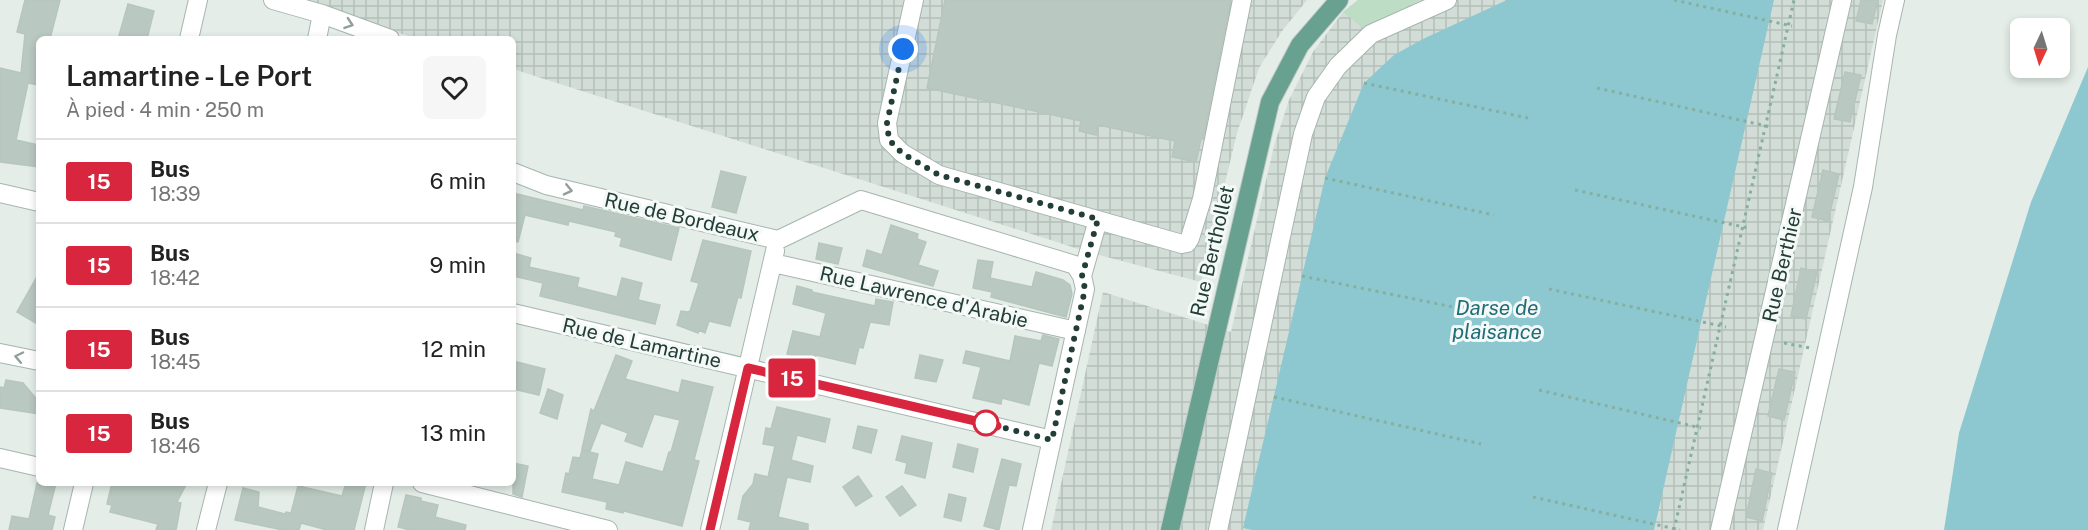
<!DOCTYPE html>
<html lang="fr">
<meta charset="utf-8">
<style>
body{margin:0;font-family:"Public Sans",sans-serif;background:#f6f6f6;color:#222;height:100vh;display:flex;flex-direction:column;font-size:22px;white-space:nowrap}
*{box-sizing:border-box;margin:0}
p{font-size:20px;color:#767676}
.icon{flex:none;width:33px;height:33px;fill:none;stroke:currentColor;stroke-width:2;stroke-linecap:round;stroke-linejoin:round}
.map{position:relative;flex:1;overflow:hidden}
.panel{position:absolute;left:36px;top:36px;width:480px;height:450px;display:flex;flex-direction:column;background:#fff;border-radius:9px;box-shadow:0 3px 9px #0003}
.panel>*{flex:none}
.badge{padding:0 12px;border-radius:4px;font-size:21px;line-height:39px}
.needle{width:39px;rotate:184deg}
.fabs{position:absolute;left:2010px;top:18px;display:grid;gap:12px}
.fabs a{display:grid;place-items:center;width:60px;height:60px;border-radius:9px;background:#fff;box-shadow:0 3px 9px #0003;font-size:30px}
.you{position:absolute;width:30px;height:30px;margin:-15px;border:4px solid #fff;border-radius:50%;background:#1a73e8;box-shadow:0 0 0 9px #1a73e833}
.map>.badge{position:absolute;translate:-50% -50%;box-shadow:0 0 0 3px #fff}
.round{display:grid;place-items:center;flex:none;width:63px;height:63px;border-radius:9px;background:#f6f6f6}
.headline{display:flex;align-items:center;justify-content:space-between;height:102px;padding:0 30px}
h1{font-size:28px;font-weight:600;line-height:45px}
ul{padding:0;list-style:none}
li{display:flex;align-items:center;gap:18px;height:84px;padding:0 30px;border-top:2px solid #e0e0e0}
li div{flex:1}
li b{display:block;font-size:22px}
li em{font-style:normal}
li .badge{min-width:66px;font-weight:700;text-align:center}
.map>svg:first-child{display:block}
.industrial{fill:url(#industrial-grid)}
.green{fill:#bdddc5}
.water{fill:#8dc8d0}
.building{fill:#b9c8c1;stroke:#b6c6bf;stroke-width:1.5}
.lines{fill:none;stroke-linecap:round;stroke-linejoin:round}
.minor-casing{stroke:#a6b5af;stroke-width:20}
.major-casing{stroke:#c1c9c7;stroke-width:20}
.path{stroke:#85afa1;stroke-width:3;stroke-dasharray:3 4.5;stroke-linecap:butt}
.minor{stroke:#fff;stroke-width:18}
.major{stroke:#69a191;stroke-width:18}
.oneway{stroke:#919e9a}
.line-casing{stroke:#fff;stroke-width:14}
.line{stroke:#d7263d;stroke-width:9}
.walk{stroke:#233e36;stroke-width:6;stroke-dasharray:0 10.8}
.stop-dot{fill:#fff;stroke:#d7263d;stroke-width:3}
.labels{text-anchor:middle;stroke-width:6;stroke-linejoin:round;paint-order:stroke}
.street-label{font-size:20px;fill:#233e36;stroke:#f4f9f7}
.water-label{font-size:21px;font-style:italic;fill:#1f6d79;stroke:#f4f9f7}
</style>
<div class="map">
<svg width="2088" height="530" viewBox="0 0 2088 530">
<defs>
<pattern id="industrial-grid" width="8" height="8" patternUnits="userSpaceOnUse" patternTransform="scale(1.5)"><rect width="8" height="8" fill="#d2ddd7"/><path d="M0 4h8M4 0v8" fill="none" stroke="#b4bfb9"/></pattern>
</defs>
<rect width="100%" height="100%" fill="#e4ede8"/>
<path class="industrial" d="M295,0H1307L1282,31L1259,68L1237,133L1201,282L1088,252L513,69V39H418Z
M1358,0H1883L1763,530H1051L1103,292L1231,332L1274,146L1289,100L1313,52L1343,12Z"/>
<path class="green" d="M1358,0H1420L1364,29L1343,12Z"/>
<path class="water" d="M1507,0H1774L1654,530H1252L1243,528L1325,178L1364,83L1394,55L1423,39Z
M2088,67V530H1944L1959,433L2031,202Z"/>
<path class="building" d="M25,0H60L50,39H39V85L28,83L16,140L39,145V167L0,162V68L21,73L25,34L17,32Z
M945,0H1231L1203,139H1201L1196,162L1172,157L1175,141L1098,125L1096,135L1079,131L1081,121L927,88Z
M1861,0H1878L1872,24L1856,21Z
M128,4L154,11L147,39H118Z
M1845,72L1861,75L1850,122L1834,119Z
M1823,170L1839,174L1828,221L1812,217Z
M721,171L746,177L736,213L712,207Z
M513,193L583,210L584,206L679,228L671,260L620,246L622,238L615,236L616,232L569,221L568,225L525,215L518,242L513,241Z
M891,225L918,234L917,239L926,242L918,265L938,271L933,286L863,266L867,250L882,255Z
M703,240L751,251L741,298L738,297L730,326L709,321L705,333L699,330L698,333L677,325L681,311L688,312L690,311L699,283L691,281Z
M819,243L842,248L838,264L816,259Z
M513,253L531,258L529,267L579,278L577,287L617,297L622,278L642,283L638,300L660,305L655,324L540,296L543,283L513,276Z
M978,260L993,262L990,278L1032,287L1036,272L1063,280L1070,285L1072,294L1066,317L991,297L992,292L973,288Z
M1801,268L1817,272L1806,319L1791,316Z
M39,273V325L17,312Z
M797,286L812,290V292L875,306L876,299L893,302L889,325L870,322L863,348L859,347L855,364L816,355L814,361L787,354L793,331L820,337L826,313L793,304Z
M1043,335L1059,339L1052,366L1039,363L1029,405L1002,398L1001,404L973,398L981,367L963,363L966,351L1010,361L1015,336L1041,341Z
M616,355L632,361L625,379L679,393L682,380L713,387L694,460L699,461L682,526L624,511L623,513L606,509L607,502L562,492L566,473L569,474L573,457L580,458L582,450L598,454L592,479L619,485L626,462L663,472L669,452H671L680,420L654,414L642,447L625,441L628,433L601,423L590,451L582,449L591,409L594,411Z
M920,355L943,360L936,382L915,378Z
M513,361L545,369L539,395L513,389Z
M1779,369L1795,372L1784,420L1768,416Z
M6,380L23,383L39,402V414L0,408V387L4,388Z
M548,389L563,395L557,419L540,413Z
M777,407L830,419L825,442L797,435L791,460L813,466L810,482L787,477L778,517L808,524V530H749L751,522L738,519L743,496L753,484L755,474L768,477L775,446L763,444L766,428L771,429Z
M858,426L877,430L871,453L853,448Z
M902,436L932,443L925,478L905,473L907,463L896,460Z
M958,444L978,449L973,472L953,467Z
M1002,459L1021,464L1016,486L1009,485L999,530L984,526Z
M513,463L528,466L522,497L513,494Z
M1756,469L1772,473L1762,521L1746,517Z
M858,476L872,496L856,506L843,487Z
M37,483H56L48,515L55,517L52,530H9L12,516L29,519Z
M112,483H187L177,502L181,503L176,530H156L158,524L110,512L112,505L107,504Z
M346,483H366L354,530H327L301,523L299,530H283L235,520L243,488L259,492L258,507L285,514L286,512L291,513L298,486L342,496Z
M902,486L916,505L900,516L886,497Z
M949,494L966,498L961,521L944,517Z
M406,495L421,498V501L438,505L435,517L466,525L465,530H410L398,527Z"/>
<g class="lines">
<defs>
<path id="minor" d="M273,0L322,14L390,39
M914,0L887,123L889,140L902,153L939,175L1182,244L1187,243L1190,238L1202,199L1242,0
M189,39L198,0
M317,39L322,14
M513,172L546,185L778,240L861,200L1075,265L1082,276L1085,289L1032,530
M0,193L39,202
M773,263L1076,331
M1082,276L1098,220
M513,313L1052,440
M0,353L39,361
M0,458L39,467
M422,483L608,530
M73,530L84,483
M206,530L218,483
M374,530L384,483
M710,530L775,251
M1218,530L1303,134L1316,97L1338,66L1371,34L1447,0
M1720,530L1842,0
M1787,530L1863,187L1887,35L1895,0"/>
<path id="major" d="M1170,530L1270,102L1300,45L1339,0"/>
</defs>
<use href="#minor" class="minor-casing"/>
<use href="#major" class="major-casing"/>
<path class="path" d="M1674,0L1792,26
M1364,83L1528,118
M1597,88L1771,127
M1325,178L1494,215
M1575,190L1748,228
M1302,276L1507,318
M1549,289L1726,327
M1784,343L1810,348
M1539,390L1701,428
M1274,397L1481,444
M1533,497L1680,530
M1674,530L1794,0"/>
<use href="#minor" class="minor"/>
<use href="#major" class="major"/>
</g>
<defs><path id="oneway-chevron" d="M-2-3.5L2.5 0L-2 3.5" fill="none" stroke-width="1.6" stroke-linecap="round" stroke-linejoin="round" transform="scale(1.5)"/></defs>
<g class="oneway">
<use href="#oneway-chevron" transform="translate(349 24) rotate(19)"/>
<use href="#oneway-chevron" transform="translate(568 190) rotate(13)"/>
<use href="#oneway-chevron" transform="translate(19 357) rotate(-168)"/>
</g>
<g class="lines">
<defs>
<path id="line" d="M710,530L748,368L997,426"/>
</defs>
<use href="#line" class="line-casing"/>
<use href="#line" class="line"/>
<path class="walk" d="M903,49L887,123L889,140L902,153L939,175L1098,219L1082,276L1085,289L1052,440L977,421L986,423"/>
</g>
<circle class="stop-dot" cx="986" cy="423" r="12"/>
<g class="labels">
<g class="street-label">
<text transform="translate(682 217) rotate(13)" y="7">Rue de Bordeaux</text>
<text transform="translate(1212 251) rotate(-77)" y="7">Rue Berthollet</text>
<text transform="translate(1782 265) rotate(-77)" y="7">Rue Berthier</text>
<text transform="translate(924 297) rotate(13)" y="7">Rue Lawrence d'Arabie</text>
<text transform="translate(642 343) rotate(13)" y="7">Rue de Lamartine</text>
</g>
<g class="water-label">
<text x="1497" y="315">Darse de<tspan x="1497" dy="24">plaisance</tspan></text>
</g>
</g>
</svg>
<div class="fabs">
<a><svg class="needle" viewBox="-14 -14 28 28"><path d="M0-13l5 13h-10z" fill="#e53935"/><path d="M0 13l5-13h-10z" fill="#767676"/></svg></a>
</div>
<div class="you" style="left:903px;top:49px"></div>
<b class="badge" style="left:792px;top:378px;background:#d7263d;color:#fff">15</b>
<section class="panel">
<div class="headline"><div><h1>Lamartine - Le Port</h1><p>À pied · 4 min · 250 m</p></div><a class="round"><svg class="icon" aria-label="heart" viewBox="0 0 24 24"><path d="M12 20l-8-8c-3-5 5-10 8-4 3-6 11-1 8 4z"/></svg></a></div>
<ul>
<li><span class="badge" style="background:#d7263d;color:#fff">15</span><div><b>Bus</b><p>18:39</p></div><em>6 min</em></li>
<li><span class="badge" style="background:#d7263d;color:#fff">15</span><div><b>Bus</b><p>18:42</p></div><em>9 min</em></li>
<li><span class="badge" style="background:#d7263d;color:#fff">15</span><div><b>Bus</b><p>18:45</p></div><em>12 min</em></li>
<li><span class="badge" style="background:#d7263d;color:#fff">15</span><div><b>Bus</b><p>18:46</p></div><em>13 min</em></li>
</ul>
</section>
</div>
